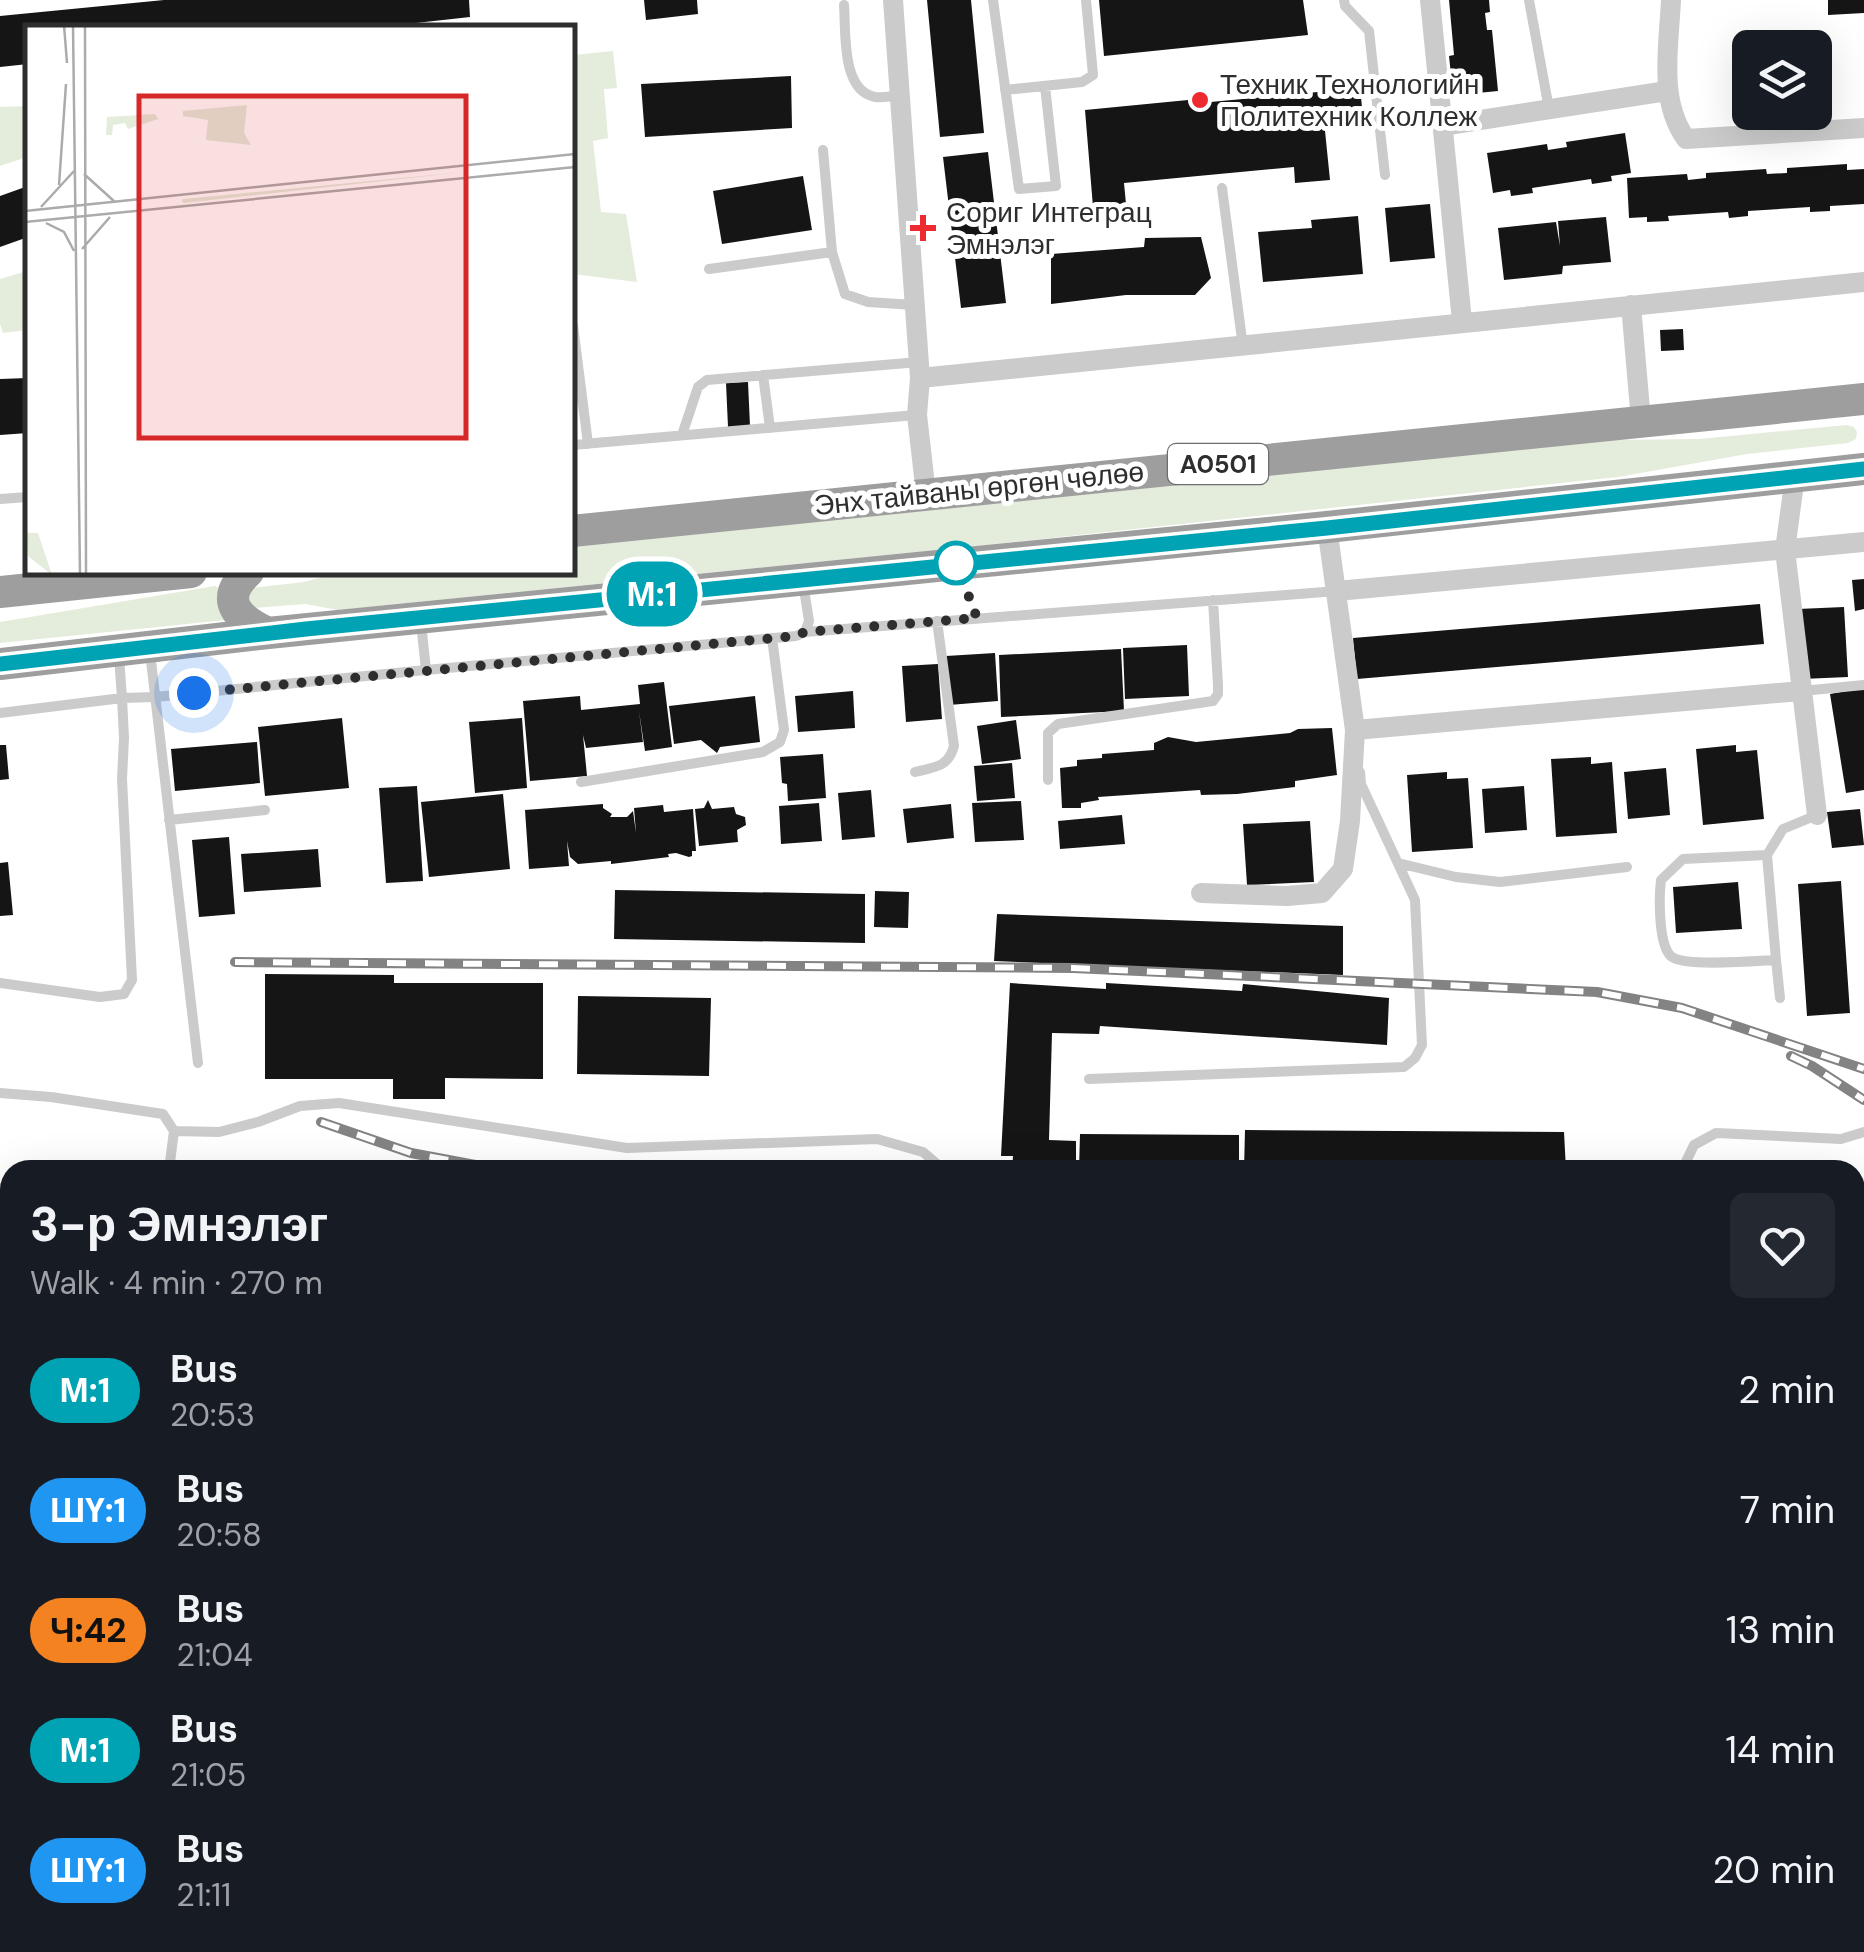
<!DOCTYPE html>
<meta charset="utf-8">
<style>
body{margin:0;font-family:"DM Sans",sans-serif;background:#242831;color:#f1f3f6;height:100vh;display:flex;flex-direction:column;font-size:38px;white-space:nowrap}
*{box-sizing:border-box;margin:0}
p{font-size:32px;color:#9ea1a6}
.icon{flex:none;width:55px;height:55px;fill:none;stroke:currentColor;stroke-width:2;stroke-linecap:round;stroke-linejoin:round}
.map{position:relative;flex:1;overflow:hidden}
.sheet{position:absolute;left:0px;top:1160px;width:1865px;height:792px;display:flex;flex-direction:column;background:#171b24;border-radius:30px 30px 0 0;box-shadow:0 10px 40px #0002}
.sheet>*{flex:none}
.badge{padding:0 20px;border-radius:32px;font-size:35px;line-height:65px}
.tools{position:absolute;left:1732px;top:30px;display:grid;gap:20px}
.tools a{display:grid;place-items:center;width:100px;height:100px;border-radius:15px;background:#171b24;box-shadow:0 10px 40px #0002;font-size:50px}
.you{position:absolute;width:50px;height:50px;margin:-25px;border:8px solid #fff;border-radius:50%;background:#1a73e8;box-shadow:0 0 0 15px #1a73e833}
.map>.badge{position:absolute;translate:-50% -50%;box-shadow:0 0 0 5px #fff}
.round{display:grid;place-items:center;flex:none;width:105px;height:105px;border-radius:15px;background:#242831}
.head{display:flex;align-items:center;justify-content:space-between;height:170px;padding:0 30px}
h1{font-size:48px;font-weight:800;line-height:75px}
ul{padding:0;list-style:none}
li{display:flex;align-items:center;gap:30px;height:120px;padding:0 30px}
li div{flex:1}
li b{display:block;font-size:38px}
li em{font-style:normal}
li .badge{min-width:110px;font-weight:700;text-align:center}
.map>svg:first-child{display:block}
.green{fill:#e4ecdc}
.building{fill:#151515}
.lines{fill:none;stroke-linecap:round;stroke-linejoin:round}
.service{stroke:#cbcbcb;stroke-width:10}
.minor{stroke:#cbcbcb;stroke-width:20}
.trunk{stroke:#9e9e9e;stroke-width:32}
.rail-casing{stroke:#838383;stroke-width:10}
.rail{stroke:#fff;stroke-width:6;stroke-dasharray:19;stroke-linecap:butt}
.line-casing{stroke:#fff;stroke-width:22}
.line{stroke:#00a3b4;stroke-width:15}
.walk{stroke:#2e2e2e;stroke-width:10;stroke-dasharray:0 18}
.poi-dot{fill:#ec2a30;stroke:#fff;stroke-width:4}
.stop-dot{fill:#fff;stroke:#00a3b4;stroke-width:5}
.labels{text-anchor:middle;stroke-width:10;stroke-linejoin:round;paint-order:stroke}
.shield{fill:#fff;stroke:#6d6d6d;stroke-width:2.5}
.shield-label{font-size:25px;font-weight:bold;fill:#2e2e2e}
.poi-label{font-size:28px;fill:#2e2e2e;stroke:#fff;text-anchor:start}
.street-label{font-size:28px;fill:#2e2e2e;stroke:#fff}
.inset-road{fill:none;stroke:#ababab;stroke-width:2.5}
.view{fill:#d62828;fill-opacity:0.15;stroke:#d62828;stroke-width:5}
.inset-edge{fill:none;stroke:#2e2e2e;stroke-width:5}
</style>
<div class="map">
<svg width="1864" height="1952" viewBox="0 0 1864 1952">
<rect width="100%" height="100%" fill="#fff"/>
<path class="green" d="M613,51L617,88L604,89L608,138L593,141L601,212L626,214L637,282L573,274V55Z
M27,106V157L0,166V107Z
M27,271V330L3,333L0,324V279Z
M1847,425L1854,427L1857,432L1856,439L1848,443L1747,454L1618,477L967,547L338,610L305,604L253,608L246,593L252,588L304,582L337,573L572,572L573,546L1613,440L1699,439Z
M215,586L220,589L226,620L0,643V622Z"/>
<path class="building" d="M164,0H469L470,17L371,28H28V64L0,67V16Z
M644,0H697L698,14L646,20Z
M927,0H971L984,133L940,137Z
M1099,0H1303L1308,35L1104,56Z
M1449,0H1489L1490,12L1485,13L1487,30H1492L1498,91L1457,95L1455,75H1451L1449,56L1454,55Z
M1828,0H1864V13L1828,15Z
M791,76L792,128L645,137L641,84Z
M1360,88L1363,117L1324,121L1330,180L1295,183L1294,167L1124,183L1126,204L1093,207L1085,110L1188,100L1189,104Z
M1625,133L1631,173L1611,176L1612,181L1592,184L1591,179L1532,188L1533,193L1511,196L1510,190L1493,193L1487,153L1547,144L1548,150L1567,147L1566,142Z
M988,152L1006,303L961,308L943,157Z
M1847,164V170L1864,169V204L1830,206V211L1810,212V207L1748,211V216L1729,218L1728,212L1668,216L1669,221L1647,222V217L1629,218L1627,178L1687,174L1688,180L1706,178V173L1766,169L1767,174L1787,173V168Z
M803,176L812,230L722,244L713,191Z
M28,186V237L0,247V196Z
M1430,204L1435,258L1390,262L1385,208Z
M1358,216L1363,274L1263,282L1258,232L1312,228L1311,220Z
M1606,217L1611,262L1563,266L1562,274L1504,280L1498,228L1556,222L1560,246L1558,221Z
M1201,237L1211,278L1195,295H1126L1051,304V254L1144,247L1145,238Z
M1683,329L1684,350L1661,351L1660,330Z
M28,378V433L0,435V379Z
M748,382L750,426L728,427L726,383Z
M1864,579V609L1855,611L1852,580Z
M1760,604L1764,644L1357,679L1353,638Z
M1844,607L1848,677L1802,679L1798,609Z
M1187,645L1189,696L1125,699L1123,648Z
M1121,649L1124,711L1001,717L999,655Z
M995,653L998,701L949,705L946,656Z
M938,664L942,719L906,722L902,666Z
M664,682L672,747L645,751L639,711L643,742L586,748L583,735L587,776L530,781L523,701L580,696L581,710L640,704L638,685Z
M1864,688V790L1846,793L1830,694Z
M853,691L855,728L798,732L795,696Z
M755,696L760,742L720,747L717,753L701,740L674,744L669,706Z
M342,718L349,788L265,796L258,727Z
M522,718L527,788L475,793L469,722Z
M1016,720L1021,759L982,764L977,726Z
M1332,728L1337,775L1295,781V787L1237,794L1201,795L1200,790L1098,797L1099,800L1081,803V808H1062L1060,768L1077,766V760L1102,758V754L1154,750V743L1168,737L1196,742L1290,733L1298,729Z
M257,742L260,783L175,791L171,749Z
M0,745H6L9,779L0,780Z
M1736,745V752L1757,750L1764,819L1703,825L1696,749Z
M823,754L826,798L788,801L787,784L782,783L780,757Z
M1591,757V764L1612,762L1617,833L1556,837L1551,759Z
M1012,763L1015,798L977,801L974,766Z
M1666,768L1670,815L1628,819L1624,772Z
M1447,772V779L1468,778L1473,848L1412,852L1407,775Z
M417,786L423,881L386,883L379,788Z
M1524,786L1527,830L1485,833L1482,789Z
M871,790L875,837L842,840L838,793Z
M503,794L510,869L429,877L421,802Z
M708,800L712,809L734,807L736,814L745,817L746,825L737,830L738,842L699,846L695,809L704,808Z
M1021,801L1024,840L975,842L972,803Z
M819,803L822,841L781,844L779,806Z
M603,804V808L612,814L610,817H627L633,811L636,833L634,808L663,805L664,812L693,809L696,851H692V856L689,857L676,853L668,854L669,857L611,864V861L578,864L570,857L567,841L569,866L529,869L525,810Z
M951,804L954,838L907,843L903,809Z
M1860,809L1864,845L1832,848L1827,812Z
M1122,815L1125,844L1060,849L1058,821Z
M1310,821L1314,882L1247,885L1243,824Z
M229,837L235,914L199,917L192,840Z
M318,849L321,887L244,892L241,854Z
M8,862L13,915L0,916V863Z
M1841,881L1850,1013L1807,1016L1798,884Z
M1738,882L1742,929L1676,933L1673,887Z
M615,890L865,894V943L614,939Z
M875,891L909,892L908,928L874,927Z
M997,914L1343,926V975L994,961Z
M265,974L394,975V983H543V1079L445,1078V1099H393V1079H265Z
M1010,983L1106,989V983L1242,991L1243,984L1389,998L1387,1045L1100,1026L1099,1034L1052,1033L1049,1140L1076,1141V1170H1012L1013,1156H1001Z
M578,996L711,998L709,1076L577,1074Z
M1245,1130L1564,1132L1566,1170H1244Z
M1080,1134L1239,1135V1170H1079Z
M1855,1244L1864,1247V1290L1855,1287Z
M1855,1333L1864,1334V1374L1855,1373Z
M0,1381L10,1382V1436L0,1435Z
M0,1596H10V1660H0Z
M1855,1765H1858L1861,1811L1855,1812Z"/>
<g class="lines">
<path class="service" d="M993,0L1019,189L1056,186L1045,86
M1344,0L1345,6L1369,31L1385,175
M1529,0L1549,109
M844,5C846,31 841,91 875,97C883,98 892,96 899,96
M1005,90L1082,82L1093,75L1086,0
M823,150L832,252L845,294L868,302L914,305
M1222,188L1243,347
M709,269L832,252
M573,326L588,444
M763,375L770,428
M682,435L698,387L707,380L919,362
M572,445L916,415
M0,499L28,497
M421,623L426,670L796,636L805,632L809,621L803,583
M805,632L1337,591
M150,652L198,1063
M1802,691L1864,685
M0,713L122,698L119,656
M915,772C934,767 948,768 954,746L937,621
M1048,780V733L1058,724L1213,701L1218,694V685L1213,600
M581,782L763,752L780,742L784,730L772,638
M169,820L265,810
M1767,855L1776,960C1756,961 1686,967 1672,957C1658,947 1659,896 1661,880L1683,859L1767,855L1783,829L1817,815
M1398,863L1456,877L1500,882L1627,867
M1776,960L1780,998
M0,983L100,997L124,994L132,980L122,779L124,738L122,698L155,697L426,670
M1089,1079L1404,1067L1415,1058L1422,1045L1415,900L1361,784L1360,772
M0,1093L51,1097L163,1114L174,1131L219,1132L258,1122L300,1106L339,1103L627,1148L877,1139L923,1152L944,1170
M169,1170L174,1131
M1682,1170L1694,1145L1716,1133L1841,1139L1864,1132
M0,1188H10
M0,1294H10
M1855,1497H1864
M0,1513L10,1514
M0,1581L10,1582
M1855,1844L1864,1841
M51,1952L57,1942
M185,1952L200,1942"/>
<path class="minor" d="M893,0L920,378L917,415L926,494
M1430,0L1462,321
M1671,0C1669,46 1658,100 1686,139L1864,128
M1442,126L1667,91
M1631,305L1641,421
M920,378C1235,348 1549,313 1864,282
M1795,476L1785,550L1817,815
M1337,591L1864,542
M1355,730L1801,691
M1201,893L1287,896L1322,893L1343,869L1350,821L1355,730L1327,527"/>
<path class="trunk" d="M572,531L1864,399
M248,572C217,600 239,620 268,633
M0,592L191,572
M0,664L268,633L1327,527L1864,469"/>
<defs>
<path id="rail" d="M235,962L1073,968L1597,992L1682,1008L1864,1069
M1791,1056L1812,1066L1864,1100
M321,1122L411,1153L502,1170
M1855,1216L1864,1219
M1855,1535L1864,1534
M0,1559L10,1560
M0,1660H10
M0,1677L10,1676
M0,1781L10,1778
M1855,1891L1864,1890
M1855,1908H1864
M1855,1930H1864
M0,1936L10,1928
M113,1952L129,1942
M1236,1952L1281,1942"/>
</defs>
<use href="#rail" class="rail-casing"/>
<use href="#rail" class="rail"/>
</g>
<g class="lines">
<defs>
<path id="line" d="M0,664L306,629L1327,528L1864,469"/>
</defs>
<use href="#line" class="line-casing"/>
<use href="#line" class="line"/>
<path class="walk" d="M194,693L796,636L805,632L977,618L956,563"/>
</g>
<g class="poi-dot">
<circle cx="1200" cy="100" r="10"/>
<path d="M918 213h10v10h10v10h-10v10h-10v-10h-10v-10h10z"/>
</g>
<circle class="stop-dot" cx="956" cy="563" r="20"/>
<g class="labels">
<rect class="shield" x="1168" y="444" width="100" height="40" rx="8"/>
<g class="shield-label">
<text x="1218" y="473">A0501</text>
</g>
<g class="poi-label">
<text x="1220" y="94">Техник Технологийн<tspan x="1220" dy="32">Политехник Коллеж</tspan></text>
<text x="946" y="222">Сориг Интеграц<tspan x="946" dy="32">Эмнэлэг</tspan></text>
</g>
<g class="street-label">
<text transform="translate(979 488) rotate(-6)" y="10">Энх тайваны өргөн чөлөө</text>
</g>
</g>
<g transform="translate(25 25)">
<rect width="550" height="550" fill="#fff"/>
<path d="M222,80L219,108L226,120L181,115L183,95L158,91V86ZM130,89L133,94L103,104L100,98L88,100L87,110H81L82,92ZM439,147L159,178L157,176L158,174ZM0,508H13L27,550L3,531Z" fill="#e4ecdc"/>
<path class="inset-road" d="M39,0L42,38M48,0L55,550M60,0L61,550M59,149L90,177M34,160L41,59M16,182L49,146M0,186L550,129M0,197L550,142M21,198L39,207L49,226M57,224L85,192"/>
<path class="view" d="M114,71H441V413H114Z"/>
<rect width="550" height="550" class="inset-edge"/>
</g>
</svg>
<div class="tools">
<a><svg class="icon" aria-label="layers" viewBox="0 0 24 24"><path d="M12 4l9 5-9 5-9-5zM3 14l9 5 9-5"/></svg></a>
</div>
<div class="you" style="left:194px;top:693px"></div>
<b class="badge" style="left:652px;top:594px;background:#00a3b4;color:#fff">М:1</b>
<section class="sheet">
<div class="head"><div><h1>3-р Эмнэлэг</h1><p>Walk · 4 min · 270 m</p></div><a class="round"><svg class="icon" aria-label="heart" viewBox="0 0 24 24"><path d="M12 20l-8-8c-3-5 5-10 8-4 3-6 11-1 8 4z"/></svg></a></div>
<ul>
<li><span class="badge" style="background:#00a3b4;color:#fff">М:1</span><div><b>Bus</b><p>20:53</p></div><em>2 min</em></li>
<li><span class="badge" style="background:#1f96f2;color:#fff">ШҮ:1</span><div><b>Bus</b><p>20:58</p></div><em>7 min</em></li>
<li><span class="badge" style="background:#f58220;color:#111">Ч:42</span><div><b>Bus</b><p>21:04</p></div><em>13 min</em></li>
<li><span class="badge" style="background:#00a3b4;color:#fff">М:1</span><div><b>Bus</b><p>21:05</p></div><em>14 min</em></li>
<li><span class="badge" style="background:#1f96f2;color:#fff">ШҮ:1</span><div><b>Bus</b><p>21:11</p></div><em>20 min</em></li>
</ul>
</section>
</div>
